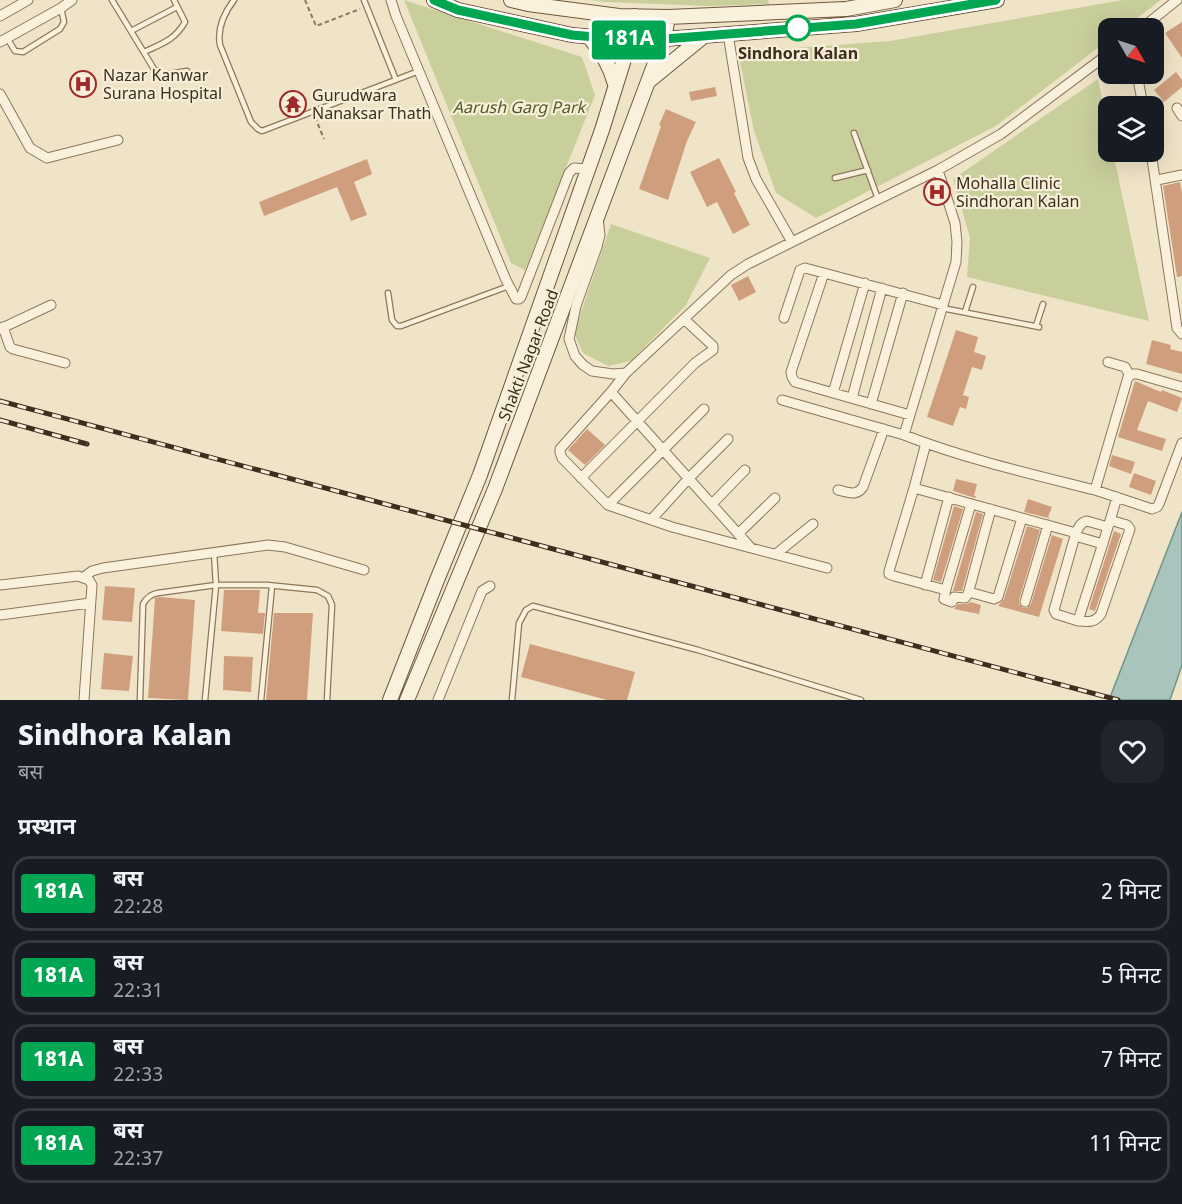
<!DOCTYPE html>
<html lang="hi">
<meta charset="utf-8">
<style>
body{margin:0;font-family:Georgia,"Noto Sans Devanagari",serif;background:#20242c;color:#f1f3f6;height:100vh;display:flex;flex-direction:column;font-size:22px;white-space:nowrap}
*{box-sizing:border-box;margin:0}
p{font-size:20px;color:#9ea1a6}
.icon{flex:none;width:33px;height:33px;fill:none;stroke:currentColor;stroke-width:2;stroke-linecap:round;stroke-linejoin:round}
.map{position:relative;height:700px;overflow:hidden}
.drawer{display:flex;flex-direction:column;background:#171b24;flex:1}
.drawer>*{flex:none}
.badge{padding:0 12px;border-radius:4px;font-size:21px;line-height:39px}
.needle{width:39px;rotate:129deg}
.controls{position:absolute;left:1098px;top:18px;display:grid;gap:12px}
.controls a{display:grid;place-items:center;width:66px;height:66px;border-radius:12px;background:#171b24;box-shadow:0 6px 24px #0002;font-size:30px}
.map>.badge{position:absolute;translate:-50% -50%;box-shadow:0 0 0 3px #fff}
h2{padding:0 18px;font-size:22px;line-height:54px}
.round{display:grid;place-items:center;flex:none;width:63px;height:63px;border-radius:18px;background:#20242c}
.overview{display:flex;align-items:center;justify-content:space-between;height:102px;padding:0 18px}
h1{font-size:28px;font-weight:800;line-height:45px}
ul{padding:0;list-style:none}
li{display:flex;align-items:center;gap:18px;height:75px;margin:0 12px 9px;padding:0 6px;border:3px solid #363941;border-radius:18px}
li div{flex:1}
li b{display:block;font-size:22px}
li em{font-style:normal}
li .badge{min-width:66px;font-weight:700;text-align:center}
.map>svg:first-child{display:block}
.green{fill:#c9cf9b}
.water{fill:#a9c4bc;stroke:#6f938a;stroke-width:1.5}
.building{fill:#cf9f7d}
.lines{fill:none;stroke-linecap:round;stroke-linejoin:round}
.lane-casing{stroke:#8d765c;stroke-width:7}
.street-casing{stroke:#8d765c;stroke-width:11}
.secondary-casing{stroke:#6f573f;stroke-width:16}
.path{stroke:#8d765c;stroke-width:2;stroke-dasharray:4.5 3;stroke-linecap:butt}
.lane{stroke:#faf1dc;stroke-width:4.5}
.street{stroke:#faf1dc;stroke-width:9}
.secondary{stroke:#faf1dc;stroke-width:14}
.rail-casing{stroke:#3d2e20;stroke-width:5}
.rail{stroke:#f7eed8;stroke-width:3;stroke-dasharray:9;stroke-linecap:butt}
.line-casing{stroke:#fff;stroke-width:14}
.line{stroke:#00a651;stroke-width:9}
.stop-dot{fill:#fff;stroke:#00a651;stroke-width:3}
.labels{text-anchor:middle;stroke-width:4.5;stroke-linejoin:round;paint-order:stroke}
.stop-label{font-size:16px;font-weight:bold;fill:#3d2e20;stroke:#f7eed8}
.poi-label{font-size:16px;fill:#3d2e20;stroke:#f7eed8;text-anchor:start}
.park-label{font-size:16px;font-style:italic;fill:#4d5a26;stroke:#f7eed8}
.street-label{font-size:16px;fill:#3d2e20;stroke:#f7eed8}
</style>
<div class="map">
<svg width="1182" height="700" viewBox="0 0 1182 700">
<rect width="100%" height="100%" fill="#f0e4c8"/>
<path class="green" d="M404,0L582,57L595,95L525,270L511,263Z
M590,0H768L769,4L710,6L605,2Z
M1122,0H1161L1124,28H1108V40L996,126L816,218L776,193L754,131L738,52L890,41Z
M1098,79L1108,130V152H1113L1149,321L967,277L970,238L953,179Z
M611,224L710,258L686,305L631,361L608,366L583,353L574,333Z"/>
<path class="water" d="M1182,512V665L1170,700H1109Z"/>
<path class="building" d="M1182,22V58L1165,33Z
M1176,72L1182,80V87L1164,102L1154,90Z
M715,87L717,96L691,101L689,92Z
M666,109L696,122L687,141L668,200L639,189L661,126L659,125Z
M719,158L736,192L734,193L750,225L733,234L717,202L707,207L690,172Z
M367,159L372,174L354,182L367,215L351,221L337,187L264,216L259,202Z
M1180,182L1182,192V276L1177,277L1163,186Z
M748,276L756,292L739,301L731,285Z
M956,330L978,337L974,352L986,356L982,370L972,367L963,395L969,397L966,409L960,407L953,426L927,417Z
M1152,340L1171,345L1170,349L1182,352V374L1146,364Z
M1135,381L1161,392L1162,390L1182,398L1177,412L1148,401L1137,430L1166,439L1162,451L1118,437Z
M587,429L605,445L585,465L568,450Z
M1112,455L1135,462L1131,474L1109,466Z
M1134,473L1156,481L1151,495L1129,487Z
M956,479L977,484L974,496H976L975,498L953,491Z
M1028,499L1052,507L1048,517H1050L1049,518L1024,512Z
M954,506L963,509L941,582L933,580Z
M976,512L983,514L962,591H953Z
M1027,526L1040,530L1019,600V604L1023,608H1027L1031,604L1052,535L1063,539L1039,617L998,606L1004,599Z
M1114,531L1121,534L1095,611L1089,609Z
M105,586L135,588L132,622L102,620Z
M224,590H260L258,613H265L263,634L221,631Z
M160,597L195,600L188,700L148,698L155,598Z
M971,602L981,605L979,614L954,609L958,604H967Z
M274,613H313L307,700H266Z
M530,644L635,672L627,700H607L521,677Z
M104,653L133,656L129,691L101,689Z
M224,656L253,657L251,692L223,690Z"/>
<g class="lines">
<defs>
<path id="lane" d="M112,0L154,69L163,75L187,71
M234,0C224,13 217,28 220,45L251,122L258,129L262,131L419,71
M364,0L396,80
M131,31L177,7
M7,38L15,51L23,52L60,29L64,22L61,8
M144,52C161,44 175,40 185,22L174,0
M854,133L878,199
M835,178L868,170
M388,293L392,320L397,326H401L509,286
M942,308L1039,327
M965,312L973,287
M1036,326L1043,304
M140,700L143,604C147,597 151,594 158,593L216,585H267L317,590L328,596L332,605L327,700
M205,700L216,585L214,552
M261,700L272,586
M512,700L519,623L526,610L533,606L698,650L861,700"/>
<path id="street" d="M391,0L396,16L506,280L516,299H519L521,297L569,173L574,168L588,169
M0,16L28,0
M1142,28L1177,0
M728,34L748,158L756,179L792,242L938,170L1001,134L1108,54
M0,42L61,8L72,0
M1137,74L1143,106
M0,94L30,148L47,158L118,140
M1177,108L1182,116
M1151,152L1177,328L1182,334
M1157,180L1182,175
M598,218L600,235L597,247L576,306L569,339L575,356L583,365L592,371L613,374L626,373L731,275L748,264L792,242
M784,318L800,270L805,268L824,273
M3,327L10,347L13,349L65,363
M0,329L51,305
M1108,362L1125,367L1130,376
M611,392L560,449V452L562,458L608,505L672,527L751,548L611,392L626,373
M833,393L865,283
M852,398L882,288
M782,400L904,435L956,262L957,242L955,223L938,170
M871,404L903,293
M910,415L795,382L792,377L791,372L824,273L943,305
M904,435C966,459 1031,474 1095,490L1128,377L1133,374H1137L1182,387
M926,443L914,488L1076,533
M581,478L695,363L713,350V346L684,319
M914,488L889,571V574L894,576L942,589H946L971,504
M838,490C848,492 856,497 863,487L884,429
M1095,490L1152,509L1157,507L1159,504L1182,443
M712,504L745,470
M608,505L704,409
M651,520L689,478L728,439
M1108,527L1087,521C1080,522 1077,530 1075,536L1054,610L1056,614L1078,621C1091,580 1105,539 1117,497
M738,534L775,498
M1075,536L1103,544
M751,548L827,568
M776,554L813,524
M84,577L92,571L103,568L268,545L285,547L364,570
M0,585L78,576L89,580L92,585L84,700
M925,585L949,497
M946,589L944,599L952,602L954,597L965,598L968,594L991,509
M969,592L994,599L998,597L1022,518
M1025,602L1048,525
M0,615L90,603
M1078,621C1088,622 1095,623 1101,614L1130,529L1127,525L1110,520
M438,700L482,591L490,586"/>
<path id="secondary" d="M434,0L458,10L572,35L630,40L664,39L856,24L997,0
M511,0L528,4L619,16L668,17L846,9L895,0
M589,37C602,52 610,66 615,84
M650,80L704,36
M390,700L437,580L480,475L602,130L630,40L635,16
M407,700L495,489L664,39L668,17"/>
</defs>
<use href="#lane" class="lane-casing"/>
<use href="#street" class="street-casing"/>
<use href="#secondary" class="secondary-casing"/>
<path class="path" d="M305,0L316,26L360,9
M315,117L324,139"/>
<use href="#lane" class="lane"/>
<use href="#street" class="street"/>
<use href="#secondary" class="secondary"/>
<defs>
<path id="rail" d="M0,401L1118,700
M0,420L87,444"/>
</defs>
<use href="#rail" class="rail-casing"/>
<use href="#rail" class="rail"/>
</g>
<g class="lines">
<defs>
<path id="line" d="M434,0L458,10L572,35L630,40L664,39L856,24L996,0"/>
</defs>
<use href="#line" class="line-casing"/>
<use href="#line" class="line"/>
</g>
<defs>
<symbol id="hospital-ring" viewBox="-11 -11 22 22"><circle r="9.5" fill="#f7eed8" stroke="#9e2a2b" stroke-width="1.5"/><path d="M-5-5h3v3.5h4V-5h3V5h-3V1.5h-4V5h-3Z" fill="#9e2a2b"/></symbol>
<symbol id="temple-ring" viewBox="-11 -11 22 22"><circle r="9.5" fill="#f7eed8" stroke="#9e2a2b" stroke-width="1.5"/><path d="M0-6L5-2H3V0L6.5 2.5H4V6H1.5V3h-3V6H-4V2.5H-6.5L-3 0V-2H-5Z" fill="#9e2a2b"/></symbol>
</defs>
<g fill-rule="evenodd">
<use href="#hospital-ring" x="68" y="69" width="30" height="30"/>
<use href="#temple-ring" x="278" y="89" width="30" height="30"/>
<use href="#hospital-ring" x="922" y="177" width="30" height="30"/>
</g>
<circle class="stop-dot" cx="798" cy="28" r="12"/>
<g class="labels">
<g class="stop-label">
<text x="798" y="59">Sindhora Kalan</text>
</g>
<g class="poi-label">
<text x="103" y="81">Nazar Kanwar<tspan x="103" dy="18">Surana Hospital</tspan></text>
<text x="312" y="101">Gurudwara<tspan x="312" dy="18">Nanaksar Thath</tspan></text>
<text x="956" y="189">Mohalla Clinic<tspan x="956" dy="18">Sindhoran Kalan</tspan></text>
</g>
<g class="park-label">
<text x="519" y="113">Aarush Garg Park</text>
</g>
<g class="street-label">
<text transform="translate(528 355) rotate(-69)" y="6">Shakti Nagar Road</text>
</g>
</g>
</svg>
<div class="controls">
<a><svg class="needle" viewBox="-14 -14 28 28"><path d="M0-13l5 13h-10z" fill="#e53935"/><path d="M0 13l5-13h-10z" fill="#9ea1a6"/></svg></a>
<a><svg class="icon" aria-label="layers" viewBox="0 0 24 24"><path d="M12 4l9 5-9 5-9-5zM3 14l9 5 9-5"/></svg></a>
</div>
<b class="badge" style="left:629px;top:40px;background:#00a651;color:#fff">181A</b>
</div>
<section class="drawer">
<div class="overview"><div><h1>Sindhora Kalan</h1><p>बस</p></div><a class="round"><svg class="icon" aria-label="heart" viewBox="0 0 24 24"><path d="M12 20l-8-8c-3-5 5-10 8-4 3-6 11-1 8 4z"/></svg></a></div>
<h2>प्रस्थान</h2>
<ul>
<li><span class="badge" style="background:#00a651;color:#fff">181A</span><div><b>बस</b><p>22:28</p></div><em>2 मिनट</em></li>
<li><span class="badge" style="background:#00a651;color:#fff">181A</span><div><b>बस</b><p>22:31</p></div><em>5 मिनट</em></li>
<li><span class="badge" style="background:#00a651;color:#fff">181A</span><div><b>बस</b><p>22:33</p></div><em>7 मिनट</em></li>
<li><span class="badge" style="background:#00a651;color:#fff">181A</span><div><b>बस</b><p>22:37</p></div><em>11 मिनट</em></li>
</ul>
</section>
